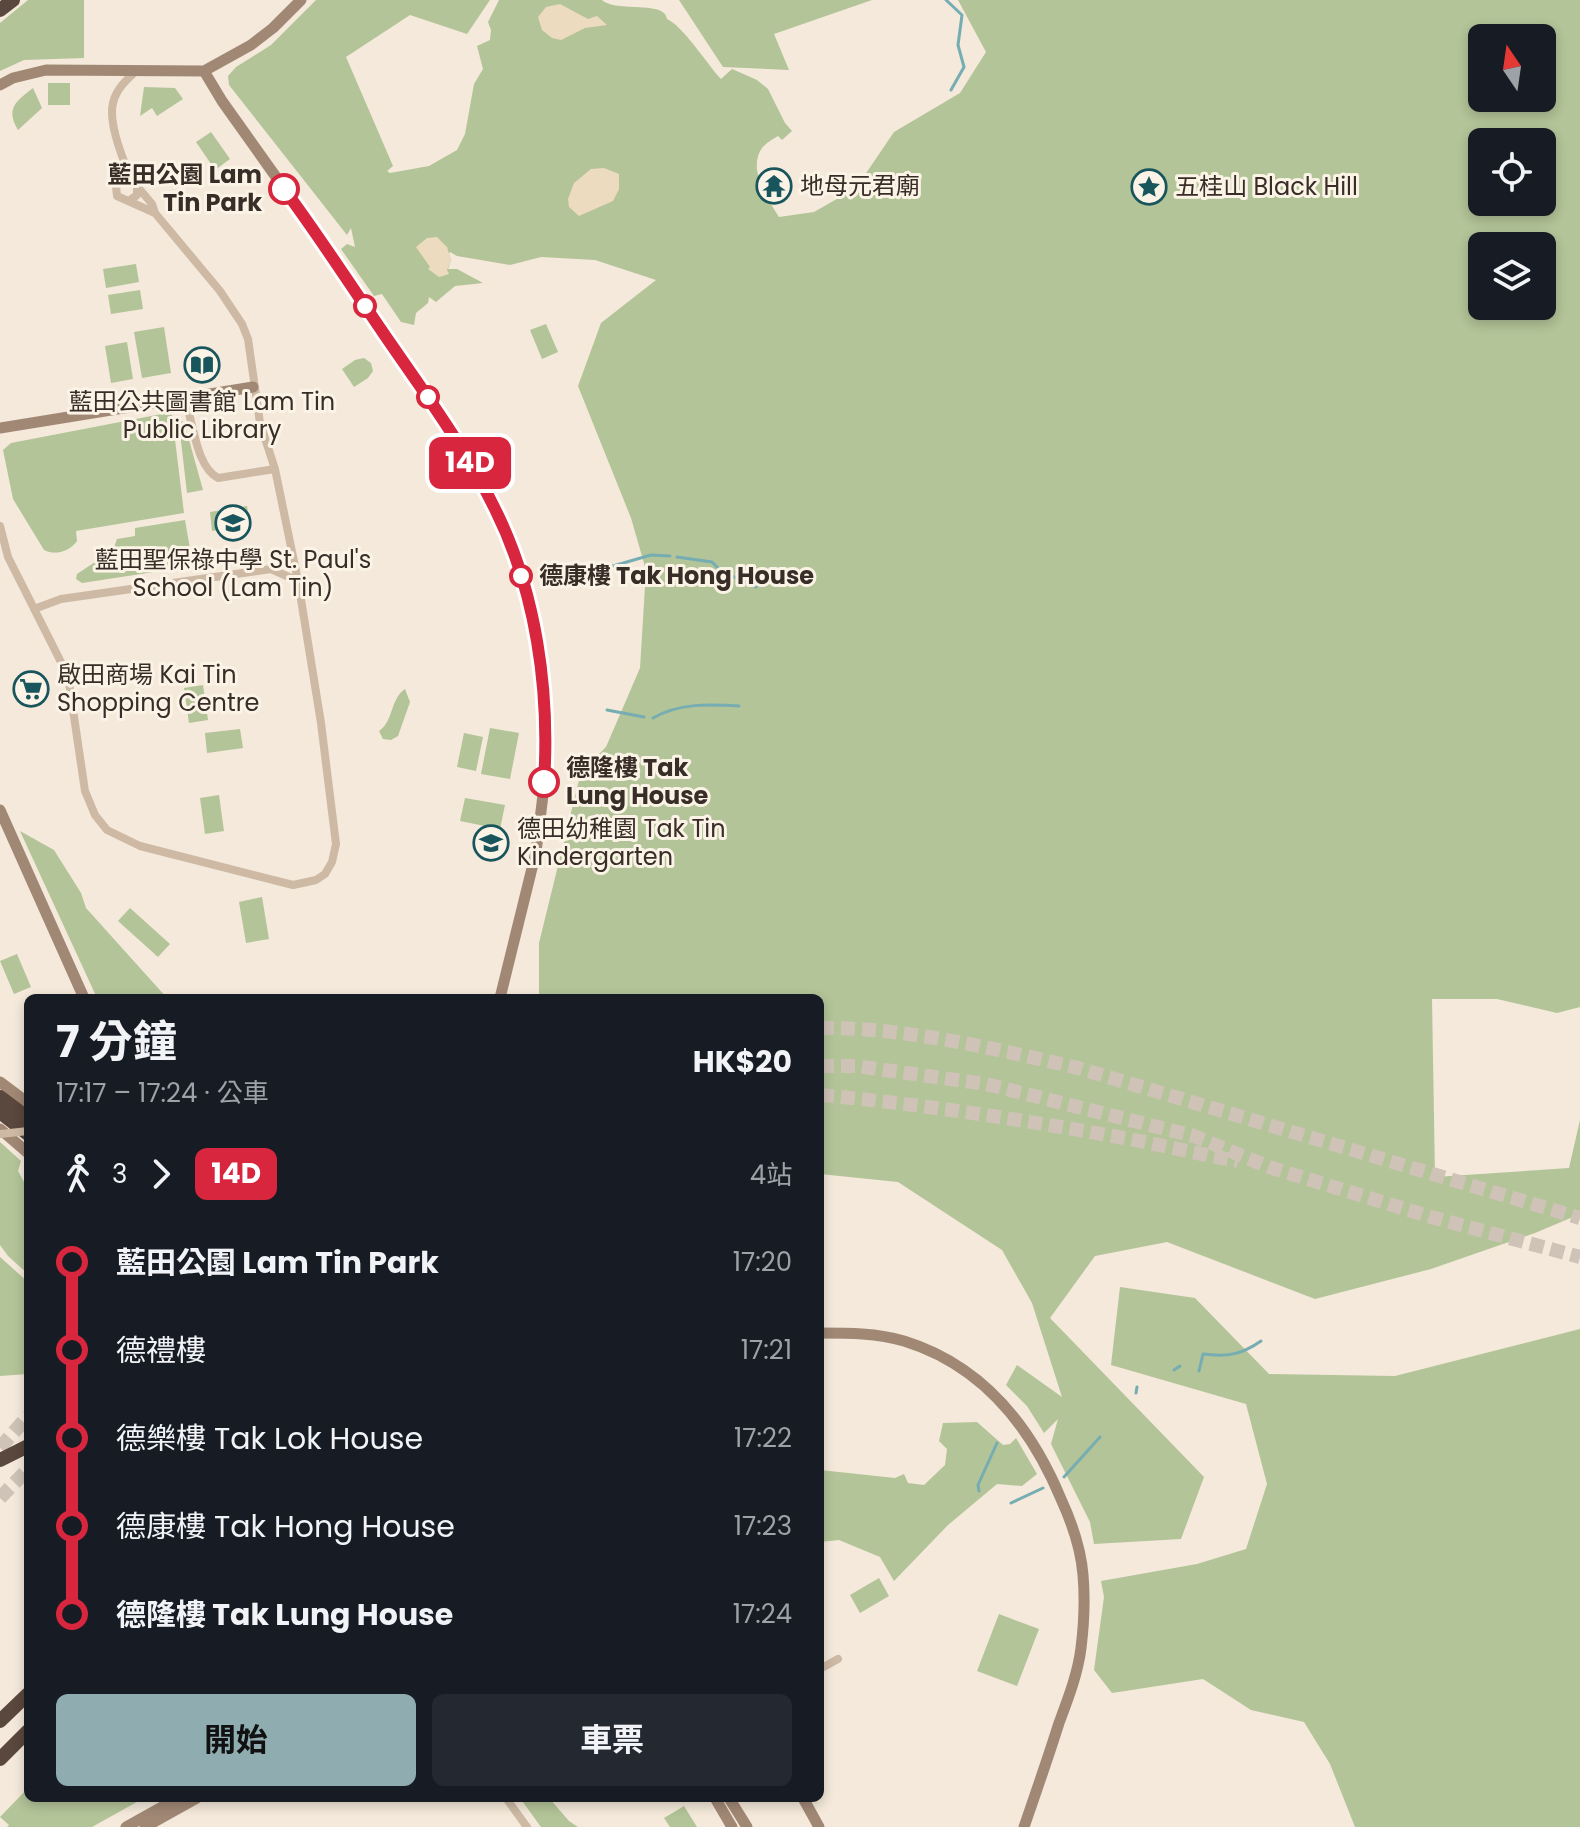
<!DOCTYPE html>
<html lang="zh-TW">
<meta charset="utf-8">
<style>
body{margin:0;font-family:Poppins,"Noto Sans TC",sans-serif;background:#242831;color:#f1f3f6;height:100vh;display:flex;flex-direction:column;font-size:30px;white-space:nowrap}
*{box-sizing:border-box;margin:0}
p{font-size:26px;color:#9ea1a6}
.icon{flex:none;width:44px;height:44px;fill:none;stroke:currentColor;stroke-width:2;stroke-linecap:round;stroke-linejoin:round}
.map{position:relative;flex:1;overflow:hidden}
.drawer{position:absolute;left:24px;top:994px;width:800px;height:808px;display:flex;flex-direction:column;background:#171b24;border-radius:12px;box-shadow:0 4px 12px #0003}
.drawer>*{flex:none}
.badge{padding:0 16px;border-radius:12px;font-size:28px;line-height:52px}
.needle{width:52px;rotate:347deg}
.tools{position:absolute;left:1468px;top:24px;display:grid;gap:16px}
.tools a{display:grid;place-items:center;width:88px;height:88px;border-radius:12px;background:#171b24;box-shadow:0 4px 12px #0003;font-size:40px}
.map>.badge{position:absolute;translate:-50% -50%;box-shadow:0 0 0 4px #fff}
.legs{display:flex;align-items:center;gap:12px;height:88px;padding:0 32px;font-size:26px}
.legs p{margin-inline-start:auto}
.summary{display:flex;align-items:center;justify-content:space-between;height:136px;padding:0 32px}
h1{font-size:44px;font-weight:700;line-height:60px}
.primary-button{display:flex;gap:16px;margin-top:auto;padding:16px 32px}
.primary-button a{flex:1;height:92px;border-radius:12px;background:#8facb1;color:#111;font-size:32px;font-weight:700;line-height:92px;text-align:center}
.primary-button a+a{background:#242831;color:#f1f3f6}
ul{padding:0 32px;list-style:none}
li{display:flex;align-items:center;gap:28px;height:88px;font-size:30px}
li i{display:grid;place-items:center;width:12px;height:100%;margin:0 10px;background:currentColor}
li i::after{content:'';width:20px;height:20px;margin:-10px;border:6px solid;border-radius:50%;background:#171b24}
li p{margin-inline-start:auto}
li:first-child i{background:linear-gradient(#0000 50%,currentColor 0)}
li:last-child i{background:linear-gradient(currentColor 50%,#0000 0)}
.map>svg:first-child{display:block}
.green{fill:#b3c498;fill-rule:evenodd}
.plaza{fill:#eddbbf}
.lines{fill:none;stroke-linecap:round;stroke-linejoin:round}
.stream{stroke:#76adb3;stroke-width:3}
.highway-tunnel{stroke:#cec3b6;stroke-width:14;stroke-dasharray:14 7;stroke-linecap:butt}
.street{stroke:#cdb9a4;stroke-width:8}
.secondary{stroke:#a18875;stroke-width:11}
.highway{stroke:#5a473d;stroke-width:14}
.street-bridge{stroke:#cdb9a4;stroke-width:8}
.line-1-casing{stroke:#fff;stroke-width:18}
.line-1{stroke:#d7263d;stroke-width:12}
.stop-1-dot{fill:#fff;stroke:#d7263d;stroke-width:4}
.labels{text-anchor:middle;stroke-width:6;stroke-linejoin:round;paint-order:stroke}
.stop-label{font-size:24px;font-weight:bold;fill:#382d27;stroke:#fbf3e6;text-anchor:start}
.poi-label{font-size:24px;fill:#382d27;stroke:#fbf3e6;text-anchor:start}
</style>
<div class="map">
<svg width="1580" height="1827" viewBox="0 0 1580 1827">
<rect width="100%" height="100%" fill="#f4e9da"/>
<path class="green" d="M28,0H84V58L24,60L0,71V23Z
M316,0H490L467,34L410,15L346,57L393,166L387,171L390,173L429,166L457,150L465,134L474,84L483,69L477,46L490,40L491,30L488,22L499,0H602C617,13 665,0 667,19C683,26 707,64 721,79L732,69L757,80L768,89L785,123L792,131L782,140L778,136C773,139 766,143 762,148C747,169 768,199 779,217L814,212L856,188L894,132L960,93L986,52L958,0H1580V1007L1557,1013L1497,999H1432L1435,1177L1569,1168L1580,1120V1214L1535,1233L1431,1269L1315,1299L1167,1242L1095,1256L1050,1318L1204,1477L1181,1539L1094,1544L1090,1522L1051,1444L1058,1419L1044,1433L1027,1406L1006,1385L1017,1365L1062,1397L1032,1303L1002,1250L898,1182L820,1174V998H539V943L581,772L606,747L640,668L646,570L631,518L578,386L601,323L656,280L595,260L541,257L510,265L457,256L450,252L449,254L451,260L448,269H457L483,283L455,286L436,302L429,297L428,303L416,313L414,325L401,322L382,294L374,296L341,249L347,244L355,247L351,228L347,235L229,85L228,76L236,67L271,45ZM1482,38H1542V98H1482ZM1482,142H1542V202H1482ZM1482,246H1542V306H1482Z
M679,0H872L774,34L789,70L723,67Z
M48,83H70V105H48Z
M144,87L175,88L183,99L157,116L152,108L140,116Z
M33,88L42,108L18,130C5,109 16,101 33,88Z
M211,132L230,159L215,170L196,142Z
M136,264L139,282L106,288L103,269Z
M140,290L143,309L111,314L108,295Z
M546,324L558,352L542,359L530,330Z
M164,327L171,373L142,378L134,332Z
M127,342L133,379L111,383L105,346Z
M364,358L371,363L373,371L368,378L354,387L342,369L355,360Z
M167,413L172,415L184,513L76,531L77,541C70,551 56,556 44,550L13,499L3,450L11,443Z
M181,421L184,422L203,490L187,493L179,424Z
M247,506L250,525L212,531L210,512Z
M185,520L193,566L82,583L76,579L77,574L113,550L117,539L135,536V528Z
M203,685L208,720L189,723L184,688Z
M405,689L410,702L398,736L391,740L383,739L379,731C394,721 390,699 405,689Z
M490,728L519,733L510,779L481,774Z
M240,729L243,748L207,753L205,733Z
M464,733L483,737L476,771L457,767Z
M219,795L224,831L205,834L200,798Z
M465,798L505,805L500,829L460,821Z
M20,831L54,850L81,893L86,908L167,998H97Z
M262,897L269,939L246,943L239,902Z
M130,908L170,944L158,957L118,921Z
M17,954L31,987L14,994L0,961Z
M0,1142L21,1161L18,1171L28,1189V1274L8,1256L0,1245Z
M0,1257L28,1282V1374L0,1376Z
M1120,1287L1195,1298L1269,1374L1395,1376L1580,1329V1827H1355L1330,1764L1304,1722L1251,1710L1203,1679L1112,1693L1094,1670L1104,1597L1101,1581L1197,1564L1246,1549L1267,1484L1246,1404L1111,1365Z
M977,1422L1003,1445L1010,1444L1016,1438L1037,1474L1022,1486L997,1484L948,1525L894,1581L880,1557L839,1540L820,1542V1470L895,1478L904,1474L908,1483L924,1485L945,1465L947,1449L939,1441L943,1423Z
M879,1578L889,1596L860,1613L850,1595Z
M999,1614L1039,1629L1017,1686L977,1671Z
M28,1788V1798H144L92,1827H7L9,1825L0,1817Z
M520,1798H549L569,1821L578,1827H541Z
M684,1806L697,1827H670L664,1818Z"/>
<path class="plaza" d="M560,4L588,19L597,16L607,25L585,28L561,40L552,38L542,30L538,17L546,7Z
M604,168L619,174V189L613,201L579,216L569,207L568,199L574,183L591,169Z
M437,237L447,247L451,260L447,270L449,274L439,277L428,269L430,267L416,247L427,238Z"/>
<g class="lines">
<path class="stream" d="M946,0L962,15L958,45L964,67L951,90
M677,557L712,562L721,571L756,587
M606,568L651,555L670,556
M607,710L644,717
M653,718C679,703 709,704 739,706
M1174,1370L1180,1366
M1199,1371L1203,1354C1227,1357 1241,1355 1261,1341
M1136,1393L1137,1387
M1064,1477L1100,1437
M979,1491L978,1485L997,1443
M1011,1503L1043,1488"/>
<path class="highway-tunnel" d="M820,1028C905,1027 996,1049 1078,1068L1580,1218
M820,1066H856L986,1084L1194,1136L1269,1167L1431,1217L1580,1257
M820,1095C920,1104 1019,1119 1118,1137C1158,1144 1198,1154 1238,1161
M0,1448L28,1416
M0,1498L28,1469"/>
<path class="street" d="M135,72C125,81 116,90 113,103C108,123 124,166 135,183
M129,201L137,195V186L130,180H123L116,186L117,196L155,213
M184,398C194,421 195,466 218,478L275,469
M0,526L8,557L68,676L85,791L95,815L107,830L140,846L293,885L316,880L325,874L332,862L336,844L321,723L298,581L275,469L260,423L248,339L242,324L220,291L155,213L152,204L137,186
M271,569L291,550
M34,609L61,599L271,569L298,581
M820,1669L838,1659
M506,1798L527,1827"/>
<path class="secondary" d="M204,71L222,101L308,222L462,448L495,508L524,583L539,663L545,729L543,795L536,852L500,998
M0,85L13,78L46,70L204,71L251,45L273,28L301,0
M0,428L253,387
M0,810L84,998
M0,1082L28,1103
M0,1129L28,1153
M820,1333C848,1333 877,1333 904,1341C982,1365 1031,1427 1061,1499C1072,1523 1081,1549 1083,1575C1085,1598 1084,1624 1081,1648C1078,1673 1068,1699 1059,1723C1048,1758 1036,1792 1024,1827
M715,1798L732,1827
M729,1798L747,1827
M803,1798L819,1827
M126,1827L178,1798
M145,1827L197,1798"/>
<path class="highway" d="M0,10L13,0
M0,1097L28,1118
M0,1112L28,1134
M0,1460L28,1446
M0,1721L28,1694
M0,1759L28,1731"/>
<path class="street-bridge" d="M0,1134L28,1131"/>
</g>
<g class="lines">
<defs>
<path id="line-1" d="M284,189C319,236 351,286 384,334C423,391 465,447 495,509C536,591 550,690 544,782"/>
</defs>
<use href="#line-1" class="line-1-casing"/>
<use href="#line-1" class="line-1"/>
</g>
<defs>
<symbol id="temple-ring" viewBox="-11 -11 22 22"><circle r="9.5" fill="#fbf3e6" stroke="#18555d" stroke-width="1.5"/><path d="M0-6L5-2H3V0L6.5 2.5H4V6H1.5V3h-3V6H-4V2.5H-6.5L-3 0V-2H-5Z" fill="#18555d"/></symbol>
<symbol id="sight-ring" viewBox="-11 -11 22 22"><circle r="9.5" fill="#fbf3e6" stroke="#18555d" stroke-width="1.5"/><path d="M0-6L1.8-2.2L6-1.7L2.9 1.2L3.7 5.4L0 3.3L-3.7 5.4L-2.9 1.2L-6-1.7L-1.8-2.2Z" fill="#18555d"/></symbol>
<symbol id="library-ring" viewBox="-11 -11 22 22"><circle r="9.5" fill="#fbf3e6" stroke="#18555d" stroke-width="1.5"/><path d="M-6-4Q-3-5.5-.7-3.5V5Q-3 3-6 4ZM6-4Q3-5.5 .7-3.5V5Q3 3 6 4Z" fill="#18555d"/></symbol>
<symbol id="school-ring" viewBox="-11 -11 22 22"><circle r="9.5" fill="#fbf3e6" stroke="#18555d" stroke-width="1.5"/><path d="M0-5L7-2L0 1L-7-2ZM-4 1L0 2.5L4 1V4Q0 6-4 4Z" fill="#18555d"/></symbol>
<symbol id="supermarket-ring" viewBox="-11 -11 22 22"><circle r="9.5" fill="#fbf3e6" stroke="#18555d" stroke-width="1.5"/><path d="M-6-5.5h2.5l.6 2H6L4.5 2H-2.5L-4.4-4H-6ZM-1.5 3.2a1.3 1.3 0 1 0 .1 0ZM3 3.2a1.3 1.3 0 1 0 .1 0Z" fill="#18555d"/></symbol>
</defs>
<g fill-rule="evenodd">
<use href="#temple-ring" x="754" y="166" width="40" height="40"/>
<use href="#sight-ring" x="1129" y="167" width="40" height="40"/>
<use href="#library-ring" x="182" y="345" width="40" height="40"/>
<use href="#school-ring" x="213" y="503" width="40" height="40"/>
<use href="#supermarket-ring" x="11" y="669" width="40" height="40"/>
<use href="#school-ring" x="471" y="823" width="40" height="40"/>
</g>
<g class="stop-1-dot">
<circle cx="284" cy="189" r="14"/>
<circle cx="365" cy="306" r="10"/>
<circle cx="428" cy="397" r="10"/>
<circle cx="521" cy="576" r="10"/>
<circle cx="544" cy="782" r="14"/>
</g>
<g class="labels">
<g class="stop-label">
<text x="262" y="183" text-anchor="end">藍田公園 Lam<tspan x="262" dy="28">Tin Park</tspan></text>
<text x="539" y="584">德康樓 Tak Hong House</text>
<text x="566" y="776">德隆樓 Tak<tspan x="566" dy="28">Lung House</tspan></text>
</g>
<g class="poi-label">
<text x="800" y="194">地母元君廟</text>
<text x="1175" y="195">五桂山 Black Hill</text>
<text x="202" y="410" text-anchor="middle">藍田公共圖書館 Lam Tin<tspan x="202" dy="28">Public Library</tspan></text>
<text x="233" y="568" text-anchor="middle">藍田聖保祿中學 St. Paul's<tspan x="233" dy="28">School (Lam Tin)</tspan></text>
<text x="57" y="683">啟田商場 Kai Tin<tspan x="57" dy="28">Shopping Centre</tspan></text>
<text x="517" y="837">德田幼稚園 Tak Tin<tspan x="517" dy="28">Kindergarten</tspan></text>
</g>
</g>
</svg>
<div class="tools">
<a><svg class="needle" viewBox="-14 -14 28 28"><path d="M0-13l5 13h-10z" fill="#e53935"/><path d="M0 13l5-13h-10z" fill="#9ea1a6"/></svg></a>
<a><svg class="icon" aria-label="locate" viewBox="0 0 24 24"><circle cx="12" cy="12" r="6"/><path d="M12 2v4M12 18v4M2 12h4M18 12h4"/></svg></a>
<a><svg class="icon" aria-label="layers" viewBox="0 0 24 24"><path d="M12 4l9 5-9 5-9-5zM3 14l9 5 9-5"/></svg></a>
</div>
<b class="badge" style="left:470px;top:463px;background:#d7263d;color:#fff">14D</b>
<section class="drawer">
<div class="summary"><div><h1>7 分鐘</h1><p>17:17 – 17:24 · 公車</p></div><b>HK$20</b></div>
<div class="legs"><svg class="icon" aria-label="walk" viewBox="0 0 24 24"><circle cx="13" cy="4" r="2"/><path d="M13 8l-2 6 4 7M11 14l-3 7M7 12l3-4h3l4 4"/></svg>3<svg class="icon" aria-label="forward" viewBox="0 0 24 24"><path d="M9 5l7 7-7 7"/></svg><b class="badge" style="background:#d7263d;color:#fff">14D</b><p>4站</p></div>
<ul>
<li><i style="color:#d7263d"></i><b>藍田公園 Lam Tin Park</b><p>17:20</p></li>
<li><i style="color:#d7263d"></i><span>德禮樓</span><p>17:21</p></li>
<li><i style="color:#d7263d"></i><span>德樂樓 Tak Lok House</span><p>17:22</p></li>
<li><i style="color:#d7263d"></i><span>德康樓 Tak Hong House</span><p>17:23</p></li>
<li><i style="color:#d7263d"></i><b>德隆樓 Tak Lung House</b><p>17:24</p></li>
</ul>
<div class="primary-button"><a>開始</a><a>車票</a></div>
</section>
</div>
